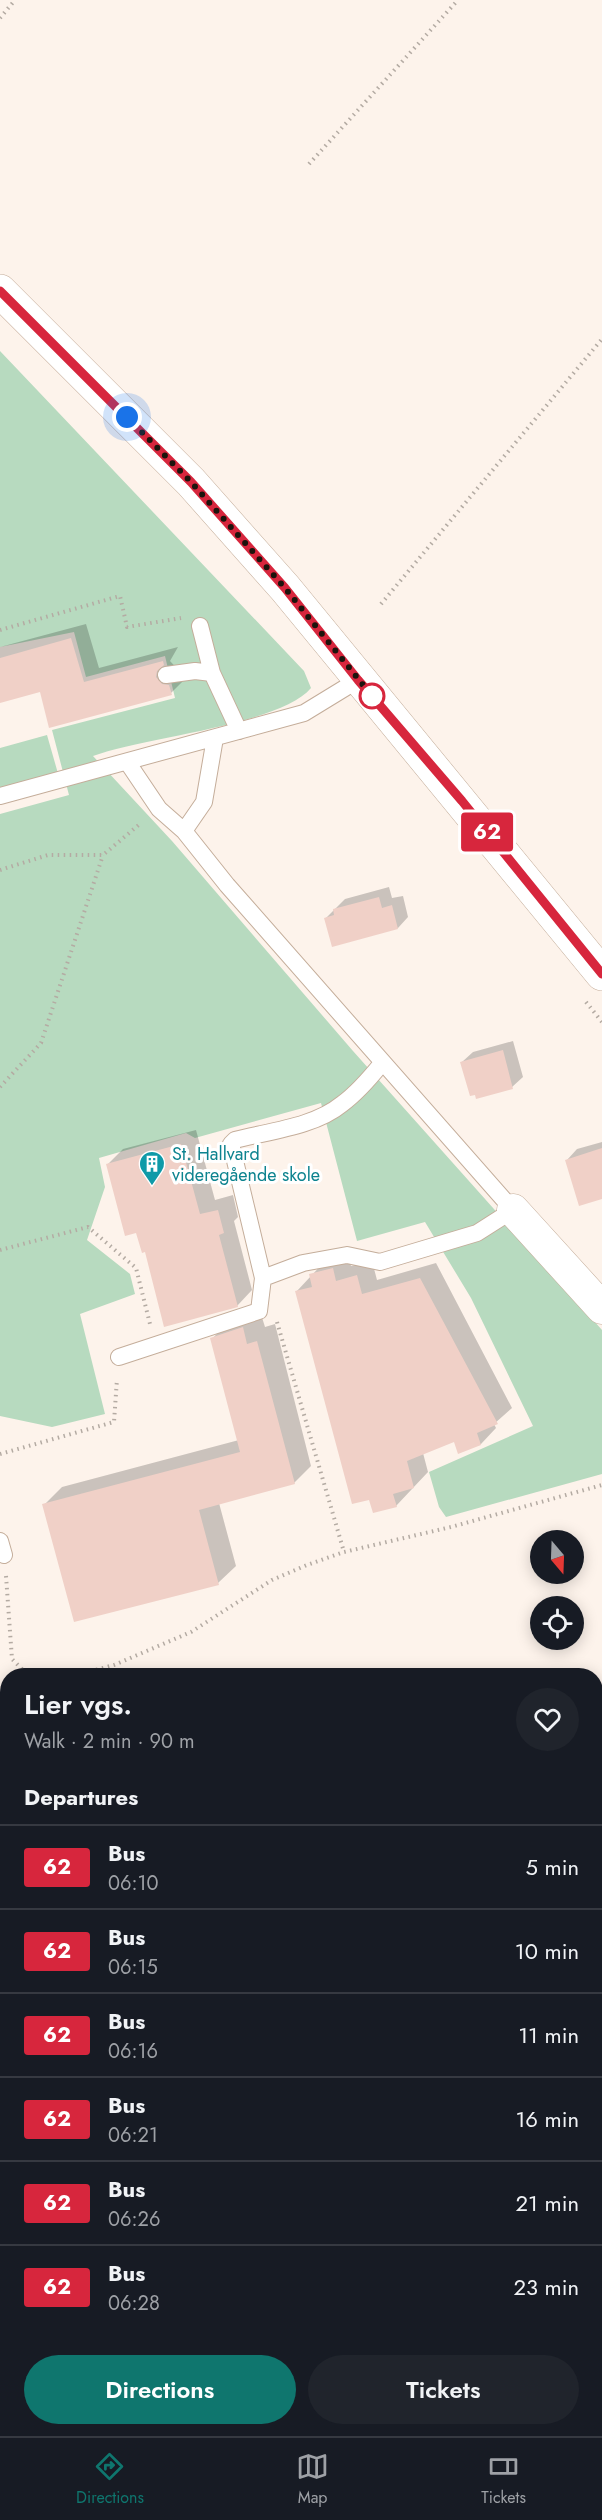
<!DOCTYPE html>
<meta charset="utf-8">
<style>
body{margin:0;font-family:Jost,sans-serif;background:#20242c;color:#f1f3f6;height:100vh;display:flex;flex-direction:column;font-size:22px;white-space:nowrap}
*{box-sizing:border-box;margin:0}
p{font-size:20px;color:#9ea1a6}
.icon{flex:none;width:33px;height:33px;fill:none;stroke:currentColor;stroke-width:2;stroke-linecap:round;stroke-linejoin:round}
.map{position:relative;flex:1;overflow:hidden}
.sheet{position:absolute;left:0px;top:1668px;width:603px;height:768px;display:flex;flex-direction:column;background:#171b24;border-radius:24px 24px 0 0;box-shadow:0 3px 15px #0003}
.sheet>*{flex:none}
.badge{padding:0 12px;border-radius:4px;font-size:21px;line-height:39px}
.needle{width:39px;rotate:161deg}
.buttons{position:absolute;left:530px;top:1530px;display:grid;gap:12px}
.buttons a{display:grid;place-items:center;width:54px;height:54px;border-radius:50%;background:#171b24;box-shadow:0 3px 15px #0003;font-size:30px}
.you{position:absolute;width:30px;height:30px;margin:-15px;border:4px solid #fff;border-radius:50%;background:#1a73e8;box-shadow:0 0 0 9px #1a73e833}
.map>.badge{position:absolute;translate:-50% -50%;box-shadow:0 0 0 3px #fff}
h2{padding:0 24px;font-size:22px;line-height:54px}
.round{display:grid;place-items:center;flex:none;width:63px;height:63px;border-radius:32px;background:#20242c}
.summary{display:flex;align-items:center;justify-content:space-between;height:102px;padding:0 24px}
h1{font-size:28px;font-weight:600;line-height:45px}
.primary-button{display:flex;gap:12px;margin-top:auto;padding:12px 24px}
.primary-button a{flex:1;height:69px;border-radius:36px;background:#0f766e;color:#fff;font-size:24px;font-weight:600;line-height:69px;text-align:center}
.primary-button a+a{background:#20242c;color:#f1f3f6}
ul{padding:0;list-style:none}
li{display:flex;align-items:center;gap:18px;height:84px;padding:0 24px;border-top:2px solid #363941}
li div{flex:1}
li b{display:block;font-size:22px}
li em{font-style:normal}
li .badge{min-width:66px;font-weight:700;text-align:center}
.tabs{display:flex;justify-content:space-around;align-items:center;height:84px;border-top:2px solid #363941;background:#171b24;font-size:16px;color:#9ea1a6}
.tabs a{display:grid;justify-items:center;gap:3px}
.tabs .current{color:#0f766e}
.map>svg:first-child{display:block}
.green{fill:#b7dabf}
.shadow{fill:#0003}
.building{fill:#f0d0c7}
.lines{fill:none;stroke-linecap:round;stroke-linejoin:round}
.lane-casing{stroke:#c4ad9a;stroke-width:18}
.street-casing{stroke:#c4ad9a;stroke-width:33}
.secondary-casing{stroke:#c4ad9a;stroke-width:34}
.path{stroke:#b4aba3;stroke-width:4;stroke-dasharray:1.5 4.5;stroke-linecap:butt}
.lane{stroke:#fff;stroke-width:16}
.street{stroke:#fff;stroke-width:32}
.secondary{stroke:#fff;stroke-width:33}
.line-casing{stroke:#fff;stroke-width:14}
.line{stroke:#d7263d;stroke-width:9}
.walk{stroke:#1c140d;stroke-width:6;stroke-dasharray:0 10.8}
.stop-dot{fill:#fff;stroke:#d7263d;stroke-width:3}
.labels{text-anchor:middle;stroke-width:6;stroke-linejoin:round;paint-order:stroke}
.culture-label{font-size:18px;fill:#0d838f;stroke:#fff;text-anchor:start}
</style>
<div class="map">
<svg width="602" height="2436" viewBox="0 0 602 2436">
<rect width="100%" height="100%" fill="#fdf3eb"/>
<path class="green" d="M0,351L304,671L311,688C280,725 144,737 93,756L172,841L353,1051L602,1330V1474L446,1517L439,1507L429,1472L533,1426L471,1298L425,1222L357,1241L321,1103L195,1138L186,1133L99,1158L105,1187L87,1240L130,1274L135,1294L80,1314L105,1414L52,1427L0,1416V814L69,795L52,730L175,698L165,656L86,677L74,632L0,647Z
M47,735L59,777L0,793V748Z"/>
<path class="shadow" d="M86,624L99,668L178,647L170,661L186,678L171,693L41,690L0,701V647Z
M389,887L392,898L403,896L408,917L398,928L326,918L345,899Z
M513,1041L523,1077L512,1087L476,1093L462,1062L473,1052Z
M196,1130L215,1200L233,1195L238,1217L234,1221L252,1290L237,1306L146,1251L108,1164L123,1149Z
M602,1142V1197L567,1160L577,1149Z
M348,1254L351,1266L372,1261L377,1280L436,1263L512,1408L494,1424L496,1428L481,1444L459,1452L455,1440L423,1453L428,1472L396,1506L296,1292L326,1260Z
M260,1311L265,1327L275,1324L311,1466L294,1483L219,1503L236,1566L218,1583L44,1505L62,1487L239,1440L212,1339L229,1321Z"/>
<path class="building" d="M71,638L84,682L163,661L164,665L157,671L156,677L162,684L169,685L172,695L49,728L40,692L0,703V658Z
M379,897L382,908L392,905L398,929L332,947L324,918L334,915L333,909Z
M503,1050L513,1089L476,1099L475,1095L470,1096L460,1062Z
M181,1144L200,1214L218,1210L224,1233L219,1235L238,1307L164,1327L145,1252L142,1253L136,1233L125,1236L106,1164Z
M602,1148V1199L579,1206L565,1160Z
M333,1268L336,1281L357,1275L362,1294L420,1278L498,1424L477,1433L481,1445L458,1454L454,1442L407,1461L414,1488L393,1494L397,1507L373,1513L369,1500L352,1504L295,1291L312,1287L309,1274Z
M243,1327L247,1344L257,1341L295,1484L199,1510L219,1585L74,1622L42,1504L240,1452L210,1338Z"/>
<g class="lines">
<defs>
<path id="lane" d="M200,626L212,673L239,731
M166,675L195,671L212,673
M128,763L159,809L184,831L227,885L513,1210L477,1233L380,1262L347,1255L303,1263L263,1278
M0,796L304,713L358,680
M184,831L204,802L215,738
M119,1357L259,1311L263,1278L231,1144L235,1140C269,1131 314,1127 342,1104C357,1093 370,1078 382,1063
M0,1541L4,1555"/>
<path id="street" d="M513,1210L602,1308"/>
<path id="secondary" d="M0,291L191,482L285,588L602,974"/>
</defs>
<use href="#lane" class="lane-casing"/>
<use href="#street" class="street-casing"/>
<use href="#secondary" class="secondary-casing"/>
<path class="path" d="M0,18L15,0
M309,164L458,0
M381,604L602,339
M0,630L120,596L127,627L181,618
M0,870L48,855H103L141,823
M586,1002L602,1022
M0,1087L41,1043L103,855
M0,1250L88,1227L136,1268L150,1324
M277,1322L344,1552
M0,1454L114,1422L117,1379
M6,1576L12,1659L29,1676
M73,1676L114,1665L191,1632L272,1580L307,1565L344,1552L451,1527L602,1485
M596,1832L602,1827
M0,2244L8,2238"/>
<use href="#lane" class="lane"/>
<use href="#street" class="street"/>
<use href="#secondary" class="secondary"/>
</g>
<g class="lines">
<defs>
<path id="line" d="M0,291L191,482L285,588L358,680L462,801L602,974"/>
</defs>
<use href="#line" class="line-casing"/>
<use href="#line" class="line"/>
<path class="walk" d="M127,417L191,482L285,588L372,696"/>
</g>
<defs>
<symbol id="building-pin" viewBox="-11 -11 22 30"><path d="M0 17L-7.5 6A9.5 9.5 0 1 1 7.5 6Z" fill="#0f9aa8" stroke="#fff"/><path d="M-4-6H4V6H1V3H-1V6H-4ZM-2.5-4.3h1.7v1.8h-1.7ZM.8-4.3h1.7v1.8H.8ZM-2.5-1h1.7V.8h-1.7ZM.8-1h1.7V.8H.8Z" fill="#fff"/></symbol>
</defs>
<g fill-rule="evenodd">
<use href="#building-pin" x="137" y="1149" width="30" height="40"/>
</g>
<circle class="stop-dot" cx="372" cy="696" r="12"/>
<g class="labels">
<g class="culture-label">
<text x="172" y="1160">St. Hallvard<tspan x="172" dy="21">videregående skole</tspan></text>
</g>
</g>
</svg>
<div class="buttons">
<a><svg class="needle" viewBox="-14 -14 28 28"><path d="M0-13l5 13h-10z" fill="#e53935"/><path d="M0 13l5-13h-10z" fill="#9ea1a6"/></svg></a>
<a><svg class="icon" aria-label="locate" viewBox="0 0 24 24"><circle cx="12" cy="12" r="6"/><path d="M12 2v4M12 18v4M2 12h4M18 12h4"/></svg></a>
</div>
<div class="you" style="left:127px;top:417px"></div>
<b class="badge" style="left:487px;top:832px;background:#d7263d;color:#fff">62</b>
<section class="sheet">
<div class="summary"><div><h1>Lier vgs.</h1><p>Walk · 2 min · 90 m</p></div><a class="round"><svg class="icon" aria-label="heart" viewBox="0 0 24 24"><path d="M12 20l-8-8c-3-5 5-10 8-4 3-6 11-1 8 4z"/></svg></a></div>
<h2>Departures</h2>
<ul>
<li><span class="badge" style="background:#d7263d;color:#fff">62</span><div><b>Bus</b><p>06:10</p></div><em>5 min</em></li>
<li><span class="badge" style="background:#d7263d;color:#fff">62</span><div><b>Bus</b><p>06:15</p></div><em>10 min</em></li>
<li><span class="badge" style="background:#d7263d;color:#fff">62</span><div><b>Bus</b><p>06:16</p></div><em>11 min</em></li>
<li><span class="badge" style="background:#d7263d;color:#fff">62</span><div><b>Bus</b><p>06:21</p></div><em>16 min</em></li>
<li><span class="badge" style="background:#d7263d;color:#fff">62</span><div><b>Bus</b><p>06:26</p></div><em>21 min</em></li>
<li><span class="badge" style="background:#d7263d;color:#fff">62</span><div><b>Bus</b><p>06:28</p></div><em>23 min</em></li>
</ul>
<div class="primary-button"><a>Directions</a><a>Tickets</a></div>
</section>
</div>
<nav class="tabs">
<a class="current"><svg class="icon" aria-label="directions" viewBox="0 0 24 24"><path d="M12 3l9 9-9 9-9-9zM9 14v-3h6M13 9l2 2-2 2"/></svg>Directions</a>
<a><svg class="icon" aria-label="map" viewBox="0 0 24 24"><path d="M3 6l6-2 6 2 6-2v14l-6 2-6-2-6 2zM9 4v14M15 6v14"/></svg>Map</a>
<a><svg class="icon" aria-label="tickets" viewBox="0 0 24 24"><path d="M3 7h18v10H3zM15 7v10"/></svg>Tickets</a>
</nav>
